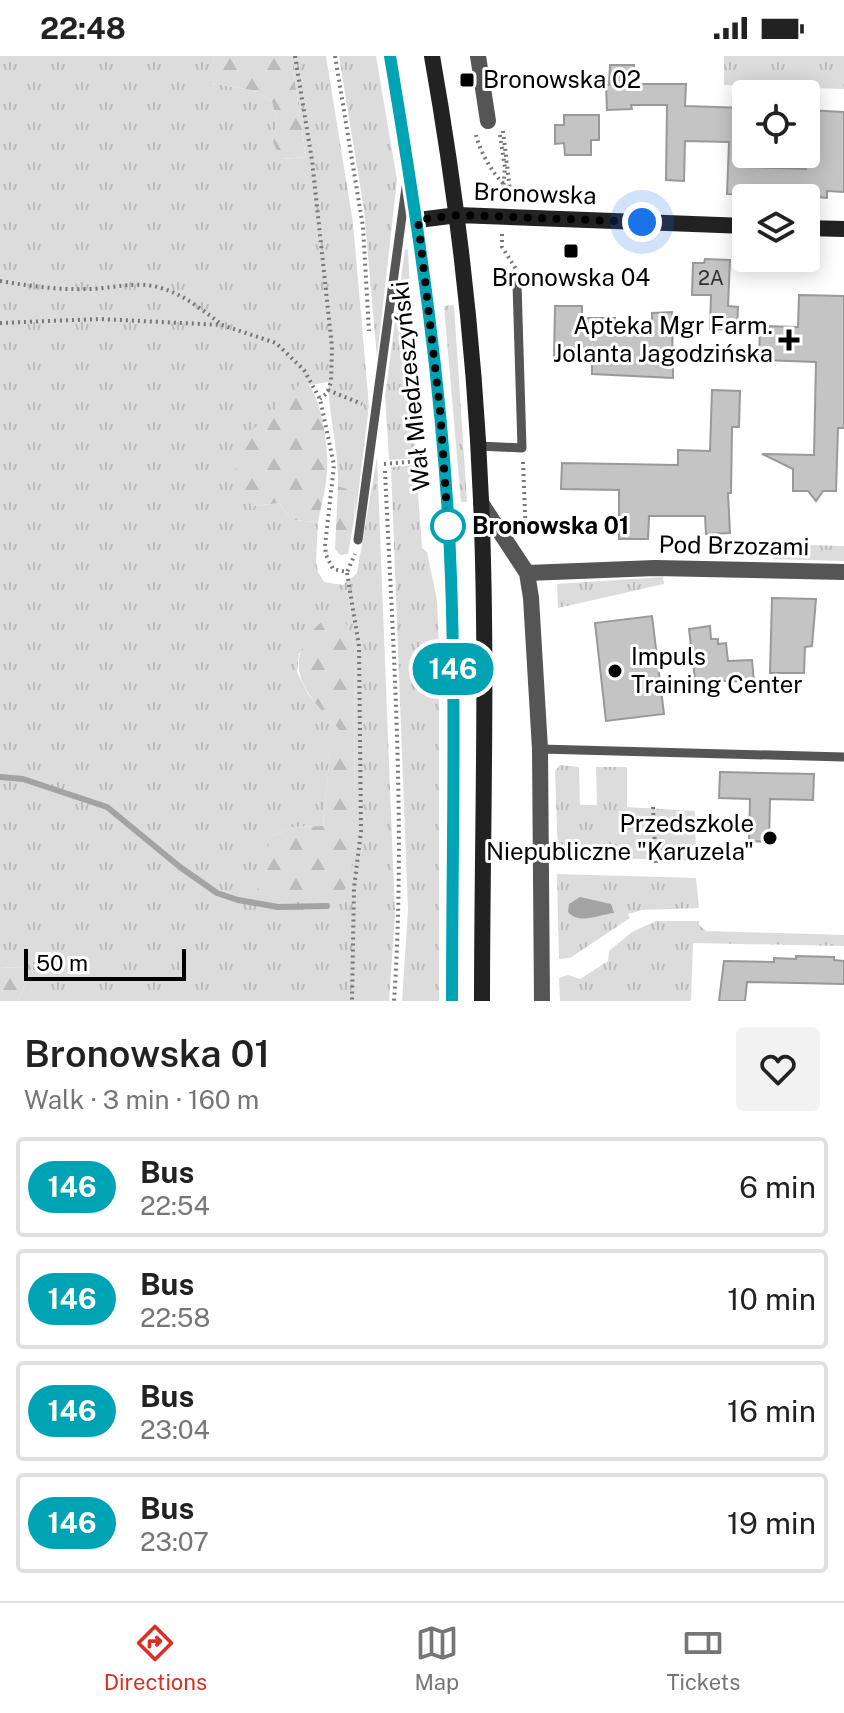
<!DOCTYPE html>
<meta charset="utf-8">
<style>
body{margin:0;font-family:"Public Sans",sans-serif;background:#f2f2f2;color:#222;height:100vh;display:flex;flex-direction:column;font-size:30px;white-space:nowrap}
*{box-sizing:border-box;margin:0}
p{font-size:26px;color:#767676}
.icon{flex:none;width:44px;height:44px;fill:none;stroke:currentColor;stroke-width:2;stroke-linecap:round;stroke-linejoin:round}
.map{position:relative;height:945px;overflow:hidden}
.side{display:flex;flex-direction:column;background:#fff;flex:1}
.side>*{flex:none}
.badge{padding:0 16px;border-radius:26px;font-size:28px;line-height:52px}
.controls{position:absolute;left:732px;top:24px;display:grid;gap:16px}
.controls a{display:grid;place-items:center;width:88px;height:88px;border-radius:8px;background:#fff;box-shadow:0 4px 20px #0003;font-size:40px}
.scale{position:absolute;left:24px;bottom:20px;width:162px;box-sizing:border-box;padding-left:8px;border:4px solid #000;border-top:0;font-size:22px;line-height:28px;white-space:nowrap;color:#000;-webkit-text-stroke:6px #fff;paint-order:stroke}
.you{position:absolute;width:40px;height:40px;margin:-20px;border:6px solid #fff;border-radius:50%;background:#1a73e8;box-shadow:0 0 0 12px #1a73e833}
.map>.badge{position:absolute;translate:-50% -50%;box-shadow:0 0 0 4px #fff}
.round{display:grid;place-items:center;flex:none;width:84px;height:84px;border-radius:8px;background:#f2f2f2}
.overview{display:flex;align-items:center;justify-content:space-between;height:136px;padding:0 24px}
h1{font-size:38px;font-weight:600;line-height:60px}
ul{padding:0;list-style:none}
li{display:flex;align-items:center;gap:24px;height:100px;margin:0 16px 12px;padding:0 8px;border:4px solid #e0e0e0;border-radius:8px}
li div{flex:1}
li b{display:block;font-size:30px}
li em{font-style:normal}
li .badge{min-width:88px;font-weight:700;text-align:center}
.status{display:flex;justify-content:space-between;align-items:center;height:56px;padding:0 40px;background:#fff;direction:ltr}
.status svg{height:22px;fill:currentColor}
.menu{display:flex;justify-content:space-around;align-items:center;height:112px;border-top:2px solid #e0e0e0;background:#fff;font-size:22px;color:#767676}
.menu a{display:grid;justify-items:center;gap:4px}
.menu .current{color:#d93025}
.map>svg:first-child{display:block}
.grass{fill:url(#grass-tufts);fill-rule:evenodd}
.forest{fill:url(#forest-firs)}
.water{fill:#a3a3a3}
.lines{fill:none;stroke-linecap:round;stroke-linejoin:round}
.stream{stroke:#a3a3a3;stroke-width:6}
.building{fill:#c4c4c4;stroke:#999;stroke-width:2}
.path{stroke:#777;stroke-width:4;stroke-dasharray:2 4;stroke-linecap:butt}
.lane{stroke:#555;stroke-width:9}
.street{stroke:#555;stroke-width:16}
.secondary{stroke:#222;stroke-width:16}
.line-casing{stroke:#fff;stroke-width:18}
.line{stroke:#00a3b4;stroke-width:12}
.walk{stroke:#000;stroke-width:8;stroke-dasharray:0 14.4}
.poi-dot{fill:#000;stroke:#fff;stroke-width:3}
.stop-dot{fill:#fff;stroke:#00a3b4;stroke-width:4}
.labels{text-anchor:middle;stroke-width:6;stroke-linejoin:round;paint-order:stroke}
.number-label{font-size:20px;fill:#313131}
.poi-label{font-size:24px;fill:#000;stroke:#fff;text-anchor:start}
.street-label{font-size:24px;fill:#000;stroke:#fff}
.stop-label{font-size:24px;font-weight:bold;fill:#000;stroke:#fff;text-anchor:start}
</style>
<div class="status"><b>22:48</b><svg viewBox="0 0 49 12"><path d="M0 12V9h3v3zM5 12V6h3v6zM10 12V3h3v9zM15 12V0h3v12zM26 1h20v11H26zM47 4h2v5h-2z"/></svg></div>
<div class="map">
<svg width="844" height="945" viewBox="0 0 844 945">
<defs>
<pattern id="grass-tufts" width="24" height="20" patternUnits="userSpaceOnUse" patternTransform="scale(2)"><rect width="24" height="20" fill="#dcdcdc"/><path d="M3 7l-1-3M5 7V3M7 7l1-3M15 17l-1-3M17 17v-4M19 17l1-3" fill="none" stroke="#bbb"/></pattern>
<pattern id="forest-firs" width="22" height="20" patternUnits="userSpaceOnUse" patternTransform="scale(2)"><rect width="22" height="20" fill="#dcdcdc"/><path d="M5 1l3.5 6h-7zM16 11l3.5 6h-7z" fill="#bbb"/></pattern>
</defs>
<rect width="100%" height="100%" fill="#fff"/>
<path class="grass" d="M0,0H214L211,27L251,34L272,45L277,66L273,87L283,103L306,101L291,0H326L353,167L369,350L355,464L354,435L338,430C339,395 329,361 328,326L310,329L305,325L254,450L279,447L292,464L318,466L316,505L318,516L324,526L343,529L357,517L377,401L395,859L389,945H18L29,918L24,911L0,912ZM355,591L354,768L271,781L293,771L323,770L330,697L341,676L308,638L297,616L299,597Z
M339,0H376L397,124L377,302L364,154Z
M724,0H844V33L724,29Z
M405,193L408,194C412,263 411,333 416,402L389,404L385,339Z
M454,249L467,446H461L444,250Z
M416,409L422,492L427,496L437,544L439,589V945H402L408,854L391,411Z
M772,488L844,490V505L773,503Z
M663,521L664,528L558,552L557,528Z
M560,709L579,711L580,749H597L596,711H627V751L695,755L696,805L558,800L555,715Z
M557,818L696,822L699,852L642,854L628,858L630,862L570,902L559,903Z
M656,865H699V869L706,875L844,879V890L693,887L691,945H560L559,922L568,919L580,923L608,905L609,895L632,876Z"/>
<path class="forest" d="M214,0H291L306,101L282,103L273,87L277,66L272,45L251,34L210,27Z
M305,324C322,342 329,391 327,416C326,433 321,450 318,466L292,464L279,447L254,450L237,440L234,419L245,381Z
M338,430L354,435V464L348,498L340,499L335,493Z
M341,555L355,591L354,768L351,825L344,834H257L271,781L293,771L323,770L330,696L341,676C320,651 285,623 304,588C315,569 321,565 341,555Z
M24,911L29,918L18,945H0V912Z"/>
<path class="water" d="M580,841L611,848L614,857C597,859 580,869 568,856L569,848Z"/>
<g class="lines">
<path class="stream" d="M0,721L23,723L107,751L180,811L217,837L238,844L278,851L327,850"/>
</g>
<path class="building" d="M610,9H634V28H686L685,50L746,52V111L806,113V54L844,56V136L827,135V142L793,139L794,134L756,132V139L727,138L729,86L685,85L684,125L666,124L667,49H631L632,53L607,54L606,29H609Z
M564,59H599V84H591V99H565L564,87L555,88V69H564Z
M705,203L730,204L728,250L738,251L737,274L710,273L711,239H692L693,207H704Z
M799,239L844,240V372H838L836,435H823L816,445L808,435H793V413L762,398L814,399L816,306L759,304L760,270L798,271Z
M555,250H582V262H615V266L652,264V257L672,256L673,322L592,318V304H554Z
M712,334L740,335L739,371H732L731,437H728L730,477L706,478L705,460H649L648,483H619V434L561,433L562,407L678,409V394L710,395Z
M772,542L816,543L812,590L805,591L804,617H770Z
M652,560L664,658L606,665L595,567Z
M710,570L711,583H718V588L726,587L728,605L752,604L754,626L695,624L689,573Z
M720,716L814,718L813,744L770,743L769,786L749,785L750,743L719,742Z
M796,900L834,901V904L844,905V928L747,926L745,945H719L724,905L774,906V902L796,903Z"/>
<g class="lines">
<path class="path" d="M295,0L312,104L332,291L331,326L327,337L320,343
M335,0L363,171L369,275
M503,75L510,134
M476,79C481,100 500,132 520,139
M500,79L505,112L502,145
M502,178V191L516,213
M0,225C30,230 57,234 87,233C112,233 136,224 161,232C183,238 202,254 220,267
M0,267L100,263L222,269L276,287L304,314L320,343L334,409L325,490L326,499L333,513L347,516L355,498
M328,334L362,348
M523,406L526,482
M384,408L418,405
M385,415C393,591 406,769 394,945
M347,517L359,590L361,775L354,832L352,945
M653,751L656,810"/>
<path class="lane" d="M479,390L522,392L517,228
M358,484L406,131
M540,693L844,701"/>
<path class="street" d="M478,0L488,65
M481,447L527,517L531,542L540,693L542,945
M527,517L655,512L844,516"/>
<path class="secondary" d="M390,0C419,173 445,346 451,522C457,663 452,804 452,945
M432,0C458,147 475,295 481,444C488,610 482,778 482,945
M418,164L458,159L746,170
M806,172L844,173"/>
</g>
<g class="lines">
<defs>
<path id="line" d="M390,0C419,173 445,346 451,522C456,663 452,804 452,945"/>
</defs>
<use href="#line" class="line-casing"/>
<use href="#line" class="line"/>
<path class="walk" d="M448,470L440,354L418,164L458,159L642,166"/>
</g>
<g class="poi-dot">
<rect x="459" y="16" width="16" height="16" rx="4"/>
<rect x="563" y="187" width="16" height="16" rx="4"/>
<path d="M785 272h8v8h8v8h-8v8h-8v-8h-8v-8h8z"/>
<circle cx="615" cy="615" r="8"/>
<circle cx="770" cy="782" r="8"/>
</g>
<circle class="stop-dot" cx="448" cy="470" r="16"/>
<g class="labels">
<g class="number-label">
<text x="711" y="229">2A</text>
</g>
<g class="poi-label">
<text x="483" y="32">Bronowska 02</text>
<text x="571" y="230" text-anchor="middle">Bronowska 04</text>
<text x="773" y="278" text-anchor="end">Apteka Mgr Farm.<tspan x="773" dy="28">Jolanta Jagodzińska</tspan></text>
<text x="631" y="609">Impuls<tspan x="631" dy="28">Training Center</tspan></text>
<text x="754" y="776" text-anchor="end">Przedszkole<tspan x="754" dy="28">Niepubliczne "Karuzela"</tspan></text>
</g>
<g class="street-label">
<text transform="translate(535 138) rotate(2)" y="8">Bronowska</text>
<text transform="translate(411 330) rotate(-96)" y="8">Wał Miedzeszyński</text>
<text transform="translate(734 490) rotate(1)" y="8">Pod Brzozami</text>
</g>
<g class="stop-label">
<text x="472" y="478">Bronowska 01</text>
</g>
</g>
</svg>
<div class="controls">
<a><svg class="icon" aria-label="locate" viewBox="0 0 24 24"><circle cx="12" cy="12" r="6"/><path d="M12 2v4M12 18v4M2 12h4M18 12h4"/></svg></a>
<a><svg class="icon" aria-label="layers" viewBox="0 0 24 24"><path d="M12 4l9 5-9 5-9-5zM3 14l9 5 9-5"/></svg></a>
</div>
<div class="scale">50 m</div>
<div class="you" style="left:642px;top:166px"></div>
<b class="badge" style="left:453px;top:613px;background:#00a3b4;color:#fff">146</b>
</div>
<section class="side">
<div class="overview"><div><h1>Bronowska 01</h1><p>Walk · 3 min · 160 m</p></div><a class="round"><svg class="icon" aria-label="heart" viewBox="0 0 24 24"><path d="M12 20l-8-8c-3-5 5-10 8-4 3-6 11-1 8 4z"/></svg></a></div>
<ul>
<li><span class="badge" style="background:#00a3b4;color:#fff">146</span><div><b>Bus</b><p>22:54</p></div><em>6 min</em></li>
<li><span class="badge" style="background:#00a3b4;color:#fff">146</span><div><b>Bus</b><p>22:58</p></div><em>10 min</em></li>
<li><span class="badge" style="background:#00a3b4;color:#fff">146</span><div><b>Bus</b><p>23:04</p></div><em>16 min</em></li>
<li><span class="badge" style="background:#00a3b4;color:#fff">146</span><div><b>Bus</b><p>23:07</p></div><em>19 min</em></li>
</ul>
</section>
<nav class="menu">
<a class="current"><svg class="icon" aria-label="directions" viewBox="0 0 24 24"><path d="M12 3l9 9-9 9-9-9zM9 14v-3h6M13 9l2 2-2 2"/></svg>Directions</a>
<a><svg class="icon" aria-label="map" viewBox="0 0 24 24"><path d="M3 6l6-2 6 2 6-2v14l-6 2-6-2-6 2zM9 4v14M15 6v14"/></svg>Map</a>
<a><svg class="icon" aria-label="tickets" viewBox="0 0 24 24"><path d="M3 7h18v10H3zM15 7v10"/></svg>Tickets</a>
</nav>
